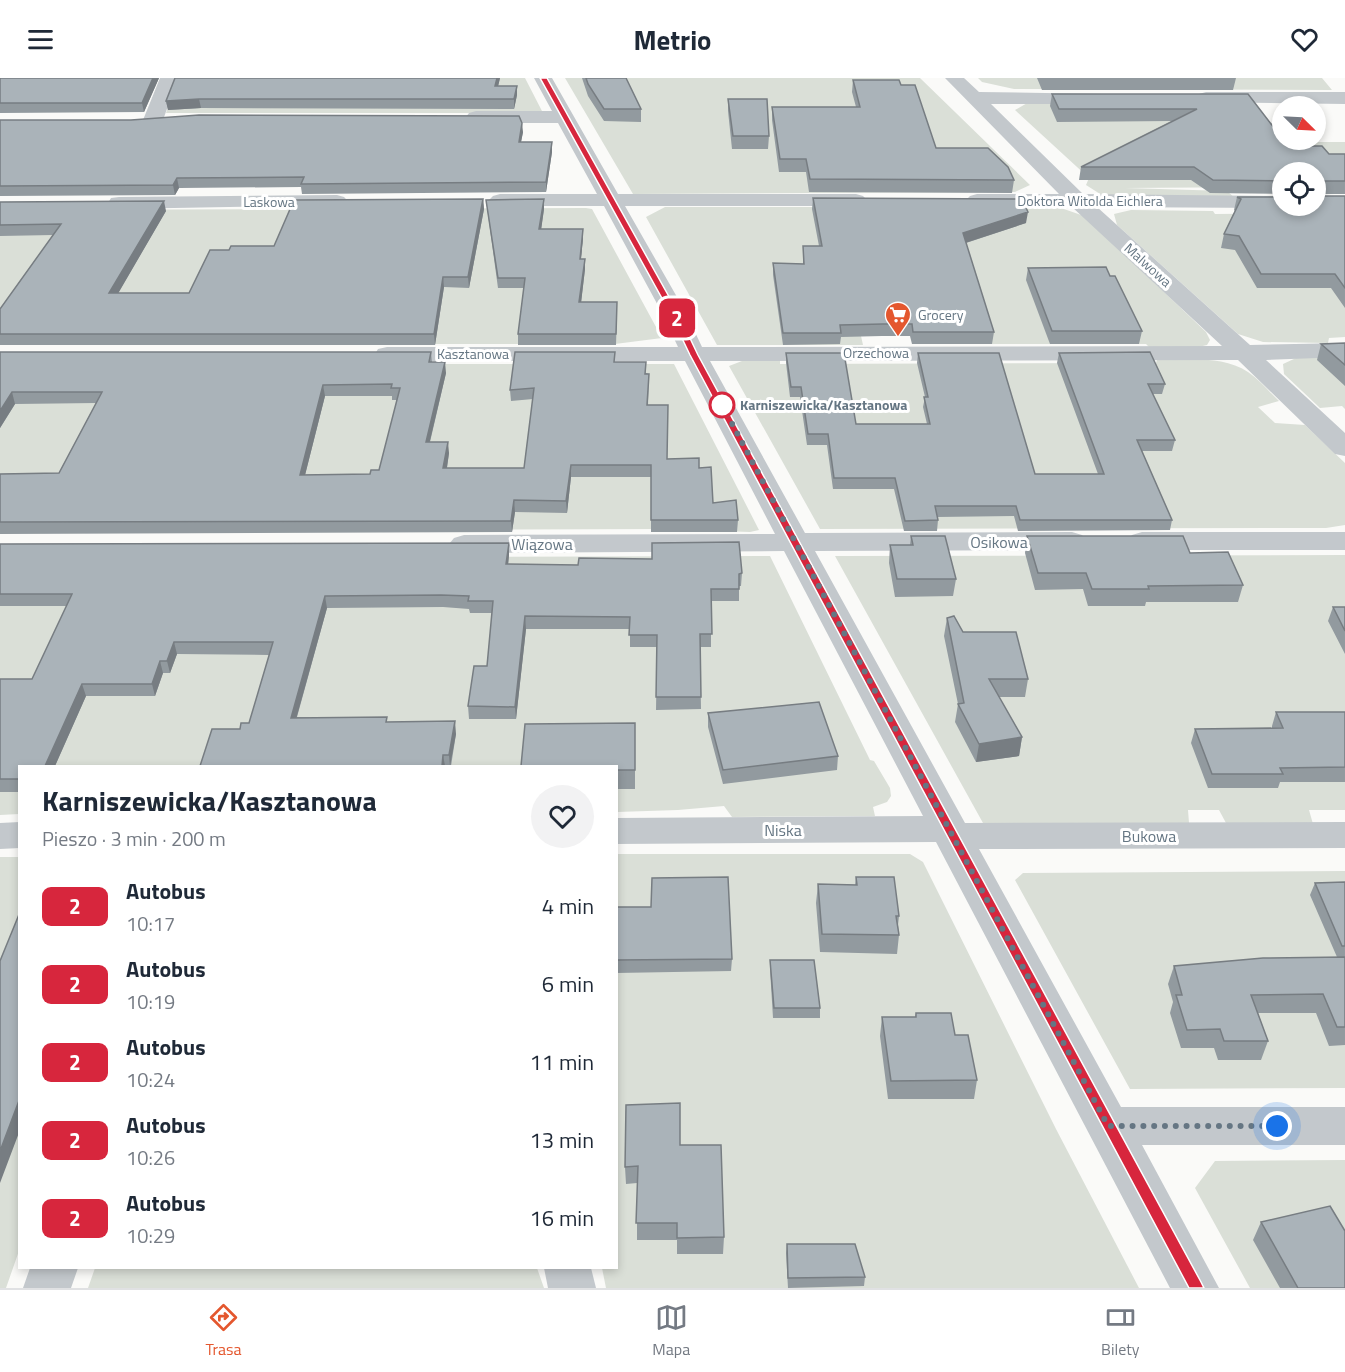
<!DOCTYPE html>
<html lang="pl">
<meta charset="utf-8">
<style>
body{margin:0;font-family:"Titillium Web",sans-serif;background:#f2f2f3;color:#1f2937;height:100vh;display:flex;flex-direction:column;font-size:22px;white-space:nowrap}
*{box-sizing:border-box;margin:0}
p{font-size:20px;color:#747a83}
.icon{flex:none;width:33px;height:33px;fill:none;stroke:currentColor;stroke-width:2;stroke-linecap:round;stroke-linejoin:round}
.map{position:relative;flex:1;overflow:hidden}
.side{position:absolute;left:18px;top:687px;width:600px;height:504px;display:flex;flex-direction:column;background:#fff;border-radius:0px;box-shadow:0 3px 9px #0003}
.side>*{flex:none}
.badge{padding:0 12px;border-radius:9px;font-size:21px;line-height:39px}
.needle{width:39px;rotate:114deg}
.fabs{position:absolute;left:1272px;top:18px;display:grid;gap:12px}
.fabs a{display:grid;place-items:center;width:54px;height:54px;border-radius:50%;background:#fff;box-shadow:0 3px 9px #0003;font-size:30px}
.you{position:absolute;width:30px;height:30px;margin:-15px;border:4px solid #fff;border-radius:50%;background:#1a73e8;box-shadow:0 0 0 9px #1a73e833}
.map>.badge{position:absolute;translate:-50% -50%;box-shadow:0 0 0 3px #fff}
.round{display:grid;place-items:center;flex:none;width:63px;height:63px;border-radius:32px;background:#f2f2f3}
.headline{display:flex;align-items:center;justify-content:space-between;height:102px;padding:0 24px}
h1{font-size:28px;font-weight:700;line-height:45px}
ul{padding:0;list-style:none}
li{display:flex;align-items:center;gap:18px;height:78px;padding:0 24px}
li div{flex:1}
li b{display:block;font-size:22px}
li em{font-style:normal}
li .badge{min-width:66px;font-weight:700;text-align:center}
header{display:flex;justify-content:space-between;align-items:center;height:78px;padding:0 24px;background:#fff;font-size:27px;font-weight:700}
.tabs{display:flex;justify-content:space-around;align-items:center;height:84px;border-top:2px solid #e0e1e3;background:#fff;font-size:16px;color:#747a83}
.tabs a{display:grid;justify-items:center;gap:3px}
.tabs .selected{color:#e4572e}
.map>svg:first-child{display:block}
.green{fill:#dadfd7}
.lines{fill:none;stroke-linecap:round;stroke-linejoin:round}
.minor{fill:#c3c8cc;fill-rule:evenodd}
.wall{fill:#929a9f;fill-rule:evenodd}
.shaded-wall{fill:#777d82}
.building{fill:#aab3b9;stroke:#777d82;stroke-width:1.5;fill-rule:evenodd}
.line{fill:#d7263d;stroke:#fff;stroke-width:1.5}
.walk{stroke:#657683;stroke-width:6;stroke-dasharray:0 10.8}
.stop-dot{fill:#fff;stroke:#d7263d;stroke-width:3}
.labels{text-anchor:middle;stroke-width:6;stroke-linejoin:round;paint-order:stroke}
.far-street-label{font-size:14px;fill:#657683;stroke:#fff}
.far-poi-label{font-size:14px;fill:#657683;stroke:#fff;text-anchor:start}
.far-stop-label{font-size:14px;font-weight:bold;fill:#657683;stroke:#fff;text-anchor:start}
.street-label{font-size:16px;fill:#657683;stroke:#fff}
</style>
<header><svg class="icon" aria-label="menu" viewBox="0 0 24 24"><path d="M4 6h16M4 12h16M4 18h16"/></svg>Metrio<svg class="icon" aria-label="heart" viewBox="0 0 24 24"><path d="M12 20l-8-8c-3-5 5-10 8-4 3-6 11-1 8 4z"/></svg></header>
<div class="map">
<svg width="1345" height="1210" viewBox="0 0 1345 1210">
<rect width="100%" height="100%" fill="#fafaf8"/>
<path class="green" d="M179,0H525L543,35H166Z
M565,0H920L1030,107L1015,114L633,116Z
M978,0H1322L1332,12L1014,11L982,4Z
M1029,24H1253L1284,64H1345V109L1316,94H1282V109L1125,110L1227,113L1236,121H1108L1086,107L1089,100L1015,32Z
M1028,126L1061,130L1084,138L1206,254L1210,262L1207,267L1194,270L1149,269L1146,266H944L942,258H861L863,267H717L646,139L665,129H958Z
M586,130L592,131L662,260L615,266H0V132Z
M1131,132L1213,133L1215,136L1345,135V259L1329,260L1328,265L1263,264L1238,256L1117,147L1114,136Z
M1296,280H1345V331L1342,328L1320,330L1284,296L1283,286Z
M780,282V286L1156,285L1157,282C1186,282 1222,277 1248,294C1260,302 1269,314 1279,323L1258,329L1275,345L1305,347L1345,385V447L1326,450L820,451L729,288L742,283Z
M0,286H674L759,452L750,454L661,451L0,453Z
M1345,477V732H1309L1313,746L1226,745L1219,732H1188L1189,745H983L835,478Z
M770,478L870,682L874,683L890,710L891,718L887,724L873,729L875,738L732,739L724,728L678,732L617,734L616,688H20L19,736L0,737V480Z
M617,776H910L923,784L1056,1051L1139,1210H606L602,1190H616Z
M0,779H20V1170L6,1210H0Z
M1345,793V1010L1130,1011L1015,802L1023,795Z
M1345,1082V1210H1250L1195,1110L1215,1083Z
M95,1190H537L544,1210H88Z"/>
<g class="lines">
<path class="minor" d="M160,0H178L163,42L160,46H146L143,42Z
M534,0H552L618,116H856L863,118L867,122L863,126L856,128H625L685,233L702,269L1222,268L1072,129L970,126L966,122L970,118L977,116H1059L945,0H964L979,14L1104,16L1106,20L1104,24L1097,26H991L1083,116L1282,118V128H1290L1282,130L1097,129L1250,267L1345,265V279L1266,282L1345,355V378L1335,376L1238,282L710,283L805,455L1072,454L1082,457L1087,463L1082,469L1072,472L815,473L965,745L1345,744V770L979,771L1121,1029H1345V1067H1142L1219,1210H1170L936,764L616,766V740L923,738L784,473L464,475L454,472L449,466L454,460L464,457L775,456L685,283H387L378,281L375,276L378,271L387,269H678L661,233L604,128H500L493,126L489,122L493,118L500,116H597L558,45H476L469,43L466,39L469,35L476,33H552Z
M1206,14H1345V26L1199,24L1197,20L1199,16Z
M337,117L344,119L348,123L344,127L119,131L111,130L108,125L111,120L119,119Z
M1142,454H1345V472H1142L1132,469L1127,463L1132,457Z
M20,744V770L0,771V745Z
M30,1190H78L71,1210H23Z
M544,1190H591L596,1210H548Z"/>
</g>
<path class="wall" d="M0,0H159L144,34L0,35Z
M175,0H500L498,8L517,17L514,31L201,30L168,32L166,23Z
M582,0H627V2L641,31V44L604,43L588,18Z
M1037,0H1236L1233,12H1042Z
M853,2L901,7L936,70L1014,102L1012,115L809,114L806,94H779L772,42V29H856L852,14Z
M1052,16H1248L1288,68L1329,76H1345V116H1316V118H1345V230L1331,210H1257L1235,172L1221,170L1224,156L1235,133L1234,132L1237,119L1316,128L1282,94V118V116L1210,115L1191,102H1079L1081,89L1172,43L1057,44L1050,28Z
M728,21L769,58L768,71H732L728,33Z
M0,42L523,54L521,64L552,74L546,114L302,116L301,109L179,110L175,117L0,118Z
M813,120L1026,145L966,165L994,254L992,266H912L910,258H882L841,259L840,266L783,267L773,197V185L803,186V168H819L812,131Z
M483,121L484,131L469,210L444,209L435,267H0V231L53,157L0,158V124L166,133L118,215H189L229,172L274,168Z
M486,122L544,131L541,151H583V160L581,181H585V191L581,224L617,234L616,267H518V256L524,210H498Z
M1028,190L1110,198L1142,253L1139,266H1050L1026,202Z
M1345,265V308L1317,282L1321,266Z
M0,274H431L432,284L446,295L430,364L449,375L447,390H524L533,321L511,323L510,312L615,284L649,296L648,327L667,381L699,390L713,425L738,442L737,454H651V399H571L567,435L515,434L512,454L0,456V396L59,395L96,325L15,326L0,350ZM325,318H392V322H397L379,392L370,396L305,397Z
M786,275L856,346H927L923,329L925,319L917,285L918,275L1035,396H1098L1057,285L1059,275L1165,306L1162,316H1152L1175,362L1172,373H1142L1172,442L1170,452L1018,453L1014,438L937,439L938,442L937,453H904L894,411H833L827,367H807L800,319H790L786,285Z
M911,458L956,501L953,518L895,519L889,485L890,467H910Z
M1027,458L1190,475L1243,507L1238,524H1146L1145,528H1088L1083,511L1035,512L1025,475Z
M509,465V477L508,486L742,495L741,508H739V523H711V569H700L701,631L656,632L657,569H630V551H526L516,641H469L468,628L487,588L492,535H470L469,531L443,529L327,530L297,639L388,644L456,656L451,688H200L240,651L249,645L269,577L177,576L170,595H163L155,618H86L55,688H20V714H0V601H32L67,528H0V466Z
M1333,529H1345V576L1328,543Z
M947,540L963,554L1028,601L1025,619H999L1022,659L1019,678L976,684L955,644L958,626L944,558Z
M1276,634H1345V704H1280L1278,710H1208L1191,665L1195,651L1272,650V648Z
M708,635L838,678L837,692L723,706L708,649Z
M635,645V711H616V688Z
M856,799L899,838L898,847L899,857L897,876L820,874L816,825L818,806L855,807Z
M1345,804V967L1329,968L1316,935H1258L1268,963L1261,982H1218L1214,970H1181L1170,935L1173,924L1168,906L1174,888L1337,879L1310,817L1315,805Z
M616,829L732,881L731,893L616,895Z
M770,882L820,930V940H773L770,891Z
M916,935L955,957L977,1002L974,1021H888L880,958L882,939H915Z
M680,1067L724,1159L723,1176H677V1162H637V1105L626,1106L625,1089Z
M1261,1144L1345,1210H1280L1253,1162Z
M787,1166L865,1199L864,1208L788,1210L786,1175Z"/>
<path class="shaded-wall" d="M153,0H159L144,34L142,25Z
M497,0H500L496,17L495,8Z
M517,8V17L514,31V21Z
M199,21L201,30L168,32L166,23Z
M522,45L523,54L519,74V64Z
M552,64V74L546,114V104Z
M177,100L179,110L175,117L173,107Z
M483,121L484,131L469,210L468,199Z
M544,121V131L540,160L539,151Z
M164,123L166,133L112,226L109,215Z
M1028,134L1026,145L962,166L963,155Z
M583,151V160L580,191V181Z
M585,181V191L580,234L579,224Z
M443,199L444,209L435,267L434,256Z
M445,284L446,295L427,375L426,364Z
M323,307L325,318L302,409L300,397Z
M12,314L15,326L0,350V333Z
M448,364L449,375L445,402L443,390Z
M571,387V399L567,435L566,423Z
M514,422L515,434L512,454L511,443Z
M509,465V477L507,498L506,486Z
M325,518L327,530L293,652L291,640Z
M525,538L526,551L516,641L515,629Z
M174,564L177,576L170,595L167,583Z
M160,583L163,595L155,618L152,606Z
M82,606L86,618L55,688H45Z
M455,643L456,656L450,688L449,677Z
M1022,659L1019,678L976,684L979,666Z
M443,677L445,688H442Z
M20,1020V1052L0,1105V1073Z"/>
<path class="building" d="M0,0H153L142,25H0Z
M175,0H497L495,8H517L514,21H199L166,23Z
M586,0H626L641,31H604L588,6Z
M853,2H899L901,7H915L936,70H988L1008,89L1014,102L810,101L806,81H780L772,29H860Z
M1052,16H1248L1288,68H1322L1329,76H1345V103H1320L1317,113H1316V94H1282V103L1213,102L1194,89H1081L1197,31H1059Z
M728,21H767L769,58H733Z
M199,37L519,38L522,45L519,64H552L546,104L301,106L304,99L177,100L173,107L0,108V42H131Z
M1316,118H1345V210L1335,196H1261L1239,158L1224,156L1241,121L1237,119H1282V128H1316Z
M813,120L1022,121L1028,134L963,155L994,254H913L912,246H883L840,247L841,255H783L773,185L804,186L803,168H822Z
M483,121L468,199H443L434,256H0V231L61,146L0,147V124L164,123L109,215H189L210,172H229L231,168H274L294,122Z
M544,121L539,151H583L580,181H585L579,224H617L616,256H518L525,200H498L486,122Z
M1106,189L1110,198H1115L1142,253H1052L1028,190Z
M1345,265V287L1321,266Z
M0,274H431L429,284H445L426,364H448L443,390H524L534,310L510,312L515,274H615L614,284H646L645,296H649L647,327H668L667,381L699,380V390L711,389L713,425L736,422L738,442H651V387H571L566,423L514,422L511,443L0,444V396L59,395L102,314H12L0,333ZM392,306L391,310H400L379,392H371L370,396L300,397L323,307Z
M1150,274L1165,306H1148L1175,362H1137L1172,442H1020L1016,428H935L938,442L905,443L895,400H834L828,356H808L801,309H791L786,275H844L856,346H930L924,319H928L918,275H999L1035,396H1104L1059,275Z
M911,458H945L956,501H897L890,467H913Z
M1027,458H1183L1190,475L1228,474L1243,507L1148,508L1149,511H1092L1086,495H1038Z
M739,464L742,495L739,496V511H711L712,556H700L701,619H656L657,557H629L630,539L525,538L515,629L468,628L474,588H487L493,523H468L469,518L441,517L325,518L291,640L387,639L386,644L455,643L449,677H443L442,688H200L212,651H240L241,645H249L273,564H174L167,583H160L152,606H82L45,688H20V701H0V601H32L72,516H0V466L509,465L506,486L578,487L579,480L652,481V465Z
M1333,529H1345V553Z
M954,538L963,554H1016L1028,601H989L1022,659L979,666L958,626L964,625L947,540Z
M819,624L838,678L723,692L708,635Z
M1276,634H1345V689L1280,690L1283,696H1212L1195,651L1283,650Z
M635,645V692H616V688H521L525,646Z
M728,799L732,881L616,882V829H651L652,800Z
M856,799H894L899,838H896L899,857L822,856L818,806L857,807Z
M1345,804V868H1342L1315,805Z
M20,834V1020L0,1073V883Z
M1345,879V949H1337L1323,916L1251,917L1268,963H1224L1220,951L1187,952L1176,917H1182L1174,888L1263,880Z
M770,882H814L820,930H774Z
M916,935H951L955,957H968L977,1002L891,1003L882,939H916Z
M680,1025V1067H721L724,1159L677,1160V1145H636L638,1088L625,1089L626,1027Z
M1330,1128L1345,1153V1210H1298L1261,1144Z
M787,1166H855L865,1199L788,1200Z"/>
<path class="line" d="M540,0H547L677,233L698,277L1201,1204L1204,1210H1189L690,277L669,233Z"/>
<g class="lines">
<path class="walk" d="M722,327L1108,1048H1277"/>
</g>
<defs>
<symbol id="supermarket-pin" viewBox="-11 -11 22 30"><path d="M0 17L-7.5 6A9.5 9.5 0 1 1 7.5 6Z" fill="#e4572e" stroke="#fff"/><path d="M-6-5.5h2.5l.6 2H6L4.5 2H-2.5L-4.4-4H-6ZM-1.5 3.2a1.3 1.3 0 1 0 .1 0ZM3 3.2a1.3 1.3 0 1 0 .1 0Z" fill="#fff"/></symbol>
</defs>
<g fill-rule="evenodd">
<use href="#supermarket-pin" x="883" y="222" width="30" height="40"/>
</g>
<circle class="stop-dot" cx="722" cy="327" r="12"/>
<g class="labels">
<g class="far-street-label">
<text x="1090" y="128">Doktora Witolda Eichlera</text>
<text x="269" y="129">Laskowa</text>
<text transform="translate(1148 187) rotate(42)" y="5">Malwowa</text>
<text x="876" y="280">Orzechowa</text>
<text x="473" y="281">Kasztanowa</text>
</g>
<g class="far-poi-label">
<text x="918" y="242">Grocery</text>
</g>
<g class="far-stop-label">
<text x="740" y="332">Karniszewicka/Kasztanowa</text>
</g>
<g class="street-label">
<text x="999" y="470">Osikowa</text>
<text x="542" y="472">Wiązowa</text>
<text x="783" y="758">Niska</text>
<text x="1149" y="764">Bukowa</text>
</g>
</g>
</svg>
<div class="fabs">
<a><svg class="needle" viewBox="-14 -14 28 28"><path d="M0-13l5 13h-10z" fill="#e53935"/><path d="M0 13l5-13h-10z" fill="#747a83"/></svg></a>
<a><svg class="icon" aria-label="locate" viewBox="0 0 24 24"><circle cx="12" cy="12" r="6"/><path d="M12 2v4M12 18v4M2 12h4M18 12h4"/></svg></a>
</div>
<div class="you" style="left:1277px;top:1048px"></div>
<b class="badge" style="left:677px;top:240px;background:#d7263d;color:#fff">2</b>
<section class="side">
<div class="headline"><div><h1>Karniszewicka/Kasztanowa</h1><p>Pieszo · 3 min · 200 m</p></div><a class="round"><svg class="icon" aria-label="heart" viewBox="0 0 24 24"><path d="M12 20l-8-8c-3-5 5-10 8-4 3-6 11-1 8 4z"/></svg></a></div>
<ul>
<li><span class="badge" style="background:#d7263d;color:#fff">2</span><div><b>Autobus</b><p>10:17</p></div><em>4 min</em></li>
<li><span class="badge" style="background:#d7263d;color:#fff">2</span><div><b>Autobus</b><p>10:19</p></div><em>6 min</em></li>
<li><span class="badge" style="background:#d7263d;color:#fff">2</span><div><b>Autobus</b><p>10:24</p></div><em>11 min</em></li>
<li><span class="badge" style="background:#d7263d;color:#fff">2</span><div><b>Autobus</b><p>10:26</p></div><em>13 min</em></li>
<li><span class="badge" style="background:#d7263d;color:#fff">2</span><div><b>Autobus</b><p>10:29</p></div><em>16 min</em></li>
</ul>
</section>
</div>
<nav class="tabs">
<a class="selected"><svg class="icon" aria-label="directions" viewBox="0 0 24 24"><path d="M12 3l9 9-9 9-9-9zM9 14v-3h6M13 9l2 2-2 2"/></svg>Trasa</a>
<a><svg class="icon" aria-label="map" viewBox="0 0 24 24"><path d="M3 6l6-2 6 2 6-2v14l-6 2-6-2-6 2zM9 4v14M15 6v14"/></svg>Mapa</a>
<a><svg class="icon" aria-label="tickets" viewBox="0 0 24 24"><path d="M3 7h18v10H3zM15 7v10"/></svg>Bilety</a>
</nav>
